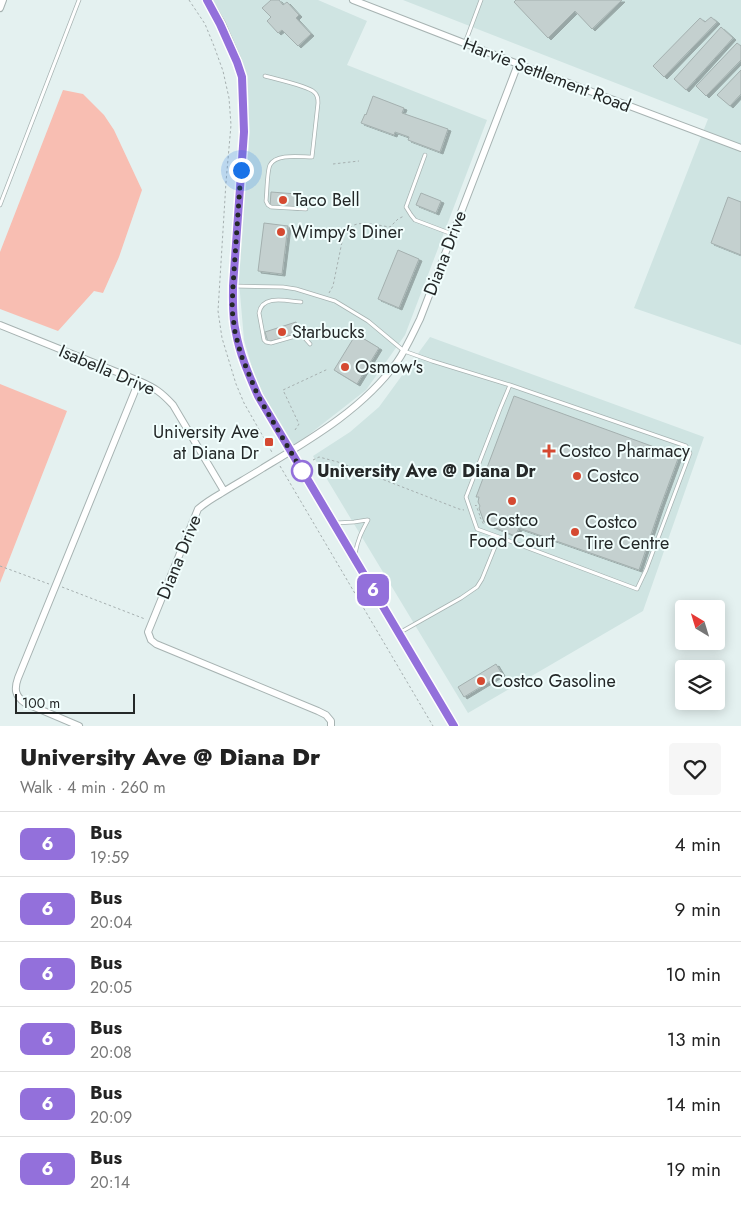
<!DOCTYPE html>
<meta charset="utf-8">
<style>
body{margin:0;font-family:Jost,sans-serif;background:#f6f6f6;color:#222;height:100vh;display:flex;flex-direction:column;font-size:19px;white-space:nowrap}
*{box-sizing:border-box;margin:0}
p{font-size:16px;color:#767676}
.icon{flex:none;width:28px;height:28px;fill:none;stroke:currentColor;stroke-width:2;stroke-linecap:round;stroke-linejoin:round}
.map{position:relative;height:726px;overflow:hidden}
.panel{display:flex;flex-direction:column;background:#fff;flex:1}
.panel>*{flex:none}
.badge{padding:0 10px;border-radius:8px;font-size:18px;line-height:32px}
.needle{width:32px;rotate:322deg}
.controls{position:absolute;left:675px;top:600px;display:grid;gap:10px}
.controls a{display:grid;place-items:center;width:50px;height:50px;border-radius:5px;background:#fff;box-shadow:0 2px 12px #0003;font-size:25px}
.scale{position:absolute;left:15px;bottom:12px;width:120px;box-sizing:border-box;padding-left:5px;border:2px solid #242828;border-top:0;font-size:14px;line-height:18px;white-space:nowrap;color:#242828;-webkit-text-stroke:4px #f1fefd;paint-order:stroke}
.you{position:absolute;width:25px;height:25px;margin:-12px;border:4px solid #fff;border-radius:50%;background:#1a73e8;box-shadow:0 0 0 8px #1a73e833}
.map>.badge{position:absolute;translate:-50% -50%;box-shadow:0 0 0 2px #fff}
.round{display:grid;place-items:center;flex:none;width:52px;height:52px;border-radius:5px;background:#f6f6f6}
.summary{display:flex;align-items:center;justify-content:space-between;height:85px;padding:0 20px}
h1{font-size:24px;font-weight:800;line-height:38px}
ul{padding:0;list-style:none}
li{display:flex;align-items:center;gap:15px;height:65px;padding:0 20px;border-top:1px solid #e0e0e0}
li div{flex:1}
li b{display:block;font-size:19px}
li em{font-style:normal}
li .badge{min-width:55px;font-weight:700;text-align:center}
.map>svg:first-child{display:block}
.built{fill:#cfe4e2}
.green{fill:#f8beb2}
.building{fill:#c4d0cf;stroke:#a4b0af;filter:url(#shadow)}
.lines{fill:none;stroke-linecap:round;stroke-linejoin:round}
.lane-casing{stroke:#a7b3b2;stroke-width:4.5}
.street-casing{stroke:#a7b3b2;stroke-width:8}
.secondary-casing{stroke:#a7b3b2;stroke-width:10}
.path{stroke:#a6b0b0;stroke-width:1;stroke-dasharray:2.5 2.5;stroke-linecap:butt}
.lane{stroke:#fff;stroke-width:3}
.street{stroke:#fff;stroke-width:6}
.secondary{stroke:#fbddd7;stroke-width:9}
.line-casing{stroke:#fff;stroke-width:11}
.line{stroke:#9370db;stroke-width:8}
.walk{stroke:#242828;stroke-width:5;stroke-dasharray:0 9}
.poi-dot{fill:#d54931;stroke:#f1fefd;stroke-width:2}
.stop-dot{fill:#fff;stroke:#9370db;stroke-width:2.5}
.labels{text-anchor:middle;stroke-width:4;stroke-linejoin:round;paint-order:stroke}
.street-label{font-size:18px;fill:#242828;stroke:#f1fefd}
.poi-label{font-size:18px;fill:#242828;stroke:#f1fefd;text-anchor:start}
.stop-label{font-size:18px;font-weight:bold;fill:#242828;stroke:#f1fefd;text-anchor:start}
</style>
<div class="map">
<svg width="741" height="726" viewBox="0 0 741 726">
<defs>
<filter id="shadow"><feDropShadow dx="3" dy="2" stdDeviation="0" flood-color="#0004"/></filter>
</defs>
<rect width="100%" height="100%" fill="#e4f1f0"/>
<path class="built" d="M210,0H318L367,21L347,65L487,120L405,335L366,390L293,447L266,403L255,378L244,340L238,270L246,181L247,102L245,74Z
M403,0H741V345L634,308L708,119Z
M430,337L704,437L643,611L468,713L313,456L350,432L379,407Z"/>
<path class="green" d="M63,90L83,94L104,115L114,130L142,190L119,257L103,293L94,291L58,331L0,309V252Z
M0,384L67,411L0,583Z"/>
<path class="building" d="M271,0H279L283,5L287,2L299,15L296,18L311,34L298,46L282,30L278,33L267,21L271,17L262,8Z
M516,0H622L592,29L575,11L548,38L514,2Z
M711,17L717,22L664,77L653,66L700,18L705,22Z
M721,27L733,38L686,90L674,79Z
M737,43L741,46V60L706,96L696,86Z
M741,70V94L730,106L717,95Z
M373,96L404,108L402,113L448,129L440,152L408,140L409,137L395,132L394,135L361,123L365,114L366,115Z
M271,192L297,194L296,208L270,206Z
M421,193L441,201L436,213L416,205Z
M728,197L741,202V255L711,243Z
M264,223L288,226L282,274L258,271Z
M398,250L419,259L399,308L378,299Z
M296,322L299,333L268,342L265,332Z
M356,334L379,348L357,384L334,370Z
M514,396L679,456L661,505L639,570L519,528L515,536L489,525L487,522H484L479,508L480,506L478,502L479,497H476Z
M496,664L502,674L464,697L458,687Z"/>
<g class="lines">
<defs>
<path id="lane" d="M465,43L481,0
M265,76C275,79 308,86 314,92C318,95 318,99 318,103L312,157C301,157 276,153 270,165C267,171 267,193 266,201L268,205L271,207L306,209
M425,155L406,207L411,215L415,220L452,234
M0,205L79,0
M233,286L283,287L296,289L335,301L368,321L404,351L432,361L510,385L500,409L466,497L477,529L499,537
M301,302C287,301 262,294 259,313L264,340L266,342L271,343L299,335L303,336L310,344
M336,523L354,522L367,520
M355,554C358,539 361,533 368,520
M399,633L461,598L477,587L482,579L499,537L637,589L646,570L690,453L686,446L510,385"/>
<path id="street" d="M353,0L518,64L741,148
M0,8L3,0
M0,325L139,381C155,388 161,392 173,405L224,491
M79,726L25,703C15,696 14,689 18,678L139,381
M331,726V721L326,715L318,711L156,644L151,640L148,632L198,509C205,503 213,498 220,494C234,485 249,477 263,468C311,439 363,409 397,362C406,349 413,333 420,319L518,64"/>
<path id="secondary" d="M207,0L221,24L237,61L242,77L244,132L233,286C233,301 232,317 236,333C240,355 249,375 258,396L454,726"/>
</defs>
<use href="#lane" class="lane-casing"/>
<use href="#street" class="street-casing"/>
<use href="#secondary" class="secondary-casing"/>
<path class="path" d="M189,0L205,24L214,46L223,71L229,98L231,125L226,182L218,311L222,338L236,384L244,403L273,454
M333,164L359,161
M329,293L333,286L343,237C351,216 374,225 390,227L398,219L404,216
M295,430L299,424L283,390L328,369
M313,460L319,457L338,462L459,509L464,510
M280,466L433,726
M475,506L476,505L480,516L481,515
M480,517L484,525
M0,566L49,584
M62,587L145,619"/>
<use href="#lane" class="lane"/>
<use href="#street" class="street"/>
<use href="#secondary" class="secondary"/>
</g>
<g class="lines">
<defs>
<path id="line" d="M207,0L220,24L237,62L242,77L244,132L233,286C233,302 232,317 236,333C240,355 249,375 258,396L454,726"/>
</defs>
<use href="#line" class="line-casing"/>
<use href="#line" class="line"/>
<path class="walk" d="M241,170L233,286L232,309L235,332L241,355L258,396L302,471"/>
</g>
<g class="poi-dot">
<circle cx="283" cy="200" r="5"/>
<circle cx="281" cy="232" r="5"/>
<circle cx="282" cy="332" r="5"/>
<circle cx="345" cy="367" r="5"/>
<rect x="264" y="437" width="10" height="10" rx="2.5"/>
<path d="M546.5 443.5h5v5h5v5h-5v5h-5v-5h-5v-5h5z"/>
<circle cx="577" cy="476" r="5"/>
<circle cx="512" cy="501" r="5"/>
<circle cx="575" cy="532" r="5"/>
<circle cx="481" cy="681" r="5"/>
</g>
<circle class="stop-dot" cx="302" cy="471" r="10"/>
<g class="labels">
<g class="street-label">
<text transform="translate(547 75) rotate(21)" y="6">Harvie Settlement Road</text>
<text transform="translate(445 253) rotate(-69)" y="6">Diana Drive</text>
<text transform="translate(107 370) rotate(23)" y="6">Isabella Drive</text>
<text transform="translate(179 557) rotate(-68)" y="6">Diana Drive</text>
</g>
<g class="poi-label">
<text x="293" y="206">Taco Bell</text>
<text x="291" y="238">Wimpy's Diner</text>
<text x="292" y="338">Starbucks</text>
<text x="355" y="373">Osmow's</text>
<text x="259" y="438" text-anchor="end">University Ave<tspan x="259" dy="21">at Diana Dr</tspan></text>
<text x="559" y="457">Costco Pharmacy</text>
<text x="587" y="482">Costco</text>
<text x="512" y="526" text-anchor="middle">Costco<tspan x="512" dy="21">Food Court</tspan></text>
<text x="585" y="528">Costco<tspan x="585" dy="21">Tire Centre</tspan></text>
<text x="491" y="687">Costco Gasoline</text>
</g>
<g class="stop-label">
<text x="317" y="477">University Ave @ Diana Dr</text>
</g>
</g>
</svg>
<div class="controls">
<a><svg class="needle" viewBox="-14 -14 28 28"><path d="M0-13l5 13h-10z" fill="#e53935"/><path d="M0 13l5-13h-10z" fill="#767676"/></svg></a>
<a><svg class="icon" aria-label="layers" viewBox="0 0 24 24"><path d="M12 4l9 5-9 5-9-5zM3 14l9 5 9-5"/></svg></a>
</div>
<div class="scale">100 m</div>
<div class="you" style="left:241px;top:170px"></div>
<b class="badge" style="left:373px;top:590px;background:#9370db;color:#fff">6</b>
</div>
<section class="panel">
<div class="summary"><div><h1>University Ave @ Diana Dr</h1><p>Walk · 4 min · 260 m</p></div><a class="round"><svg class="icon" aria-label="heart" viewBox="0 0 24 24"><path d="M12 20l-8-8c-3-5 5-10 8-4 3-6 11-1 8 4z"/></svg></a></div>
<ul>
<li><span class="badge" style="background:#9370db;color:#fff">6</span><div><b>Bus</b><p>19:59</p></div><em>4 min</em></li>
<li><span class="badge" style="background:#9370db;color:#fff">6</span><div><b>Bus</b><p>20:04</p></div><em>9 min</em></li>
<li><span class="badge" style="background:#9370db;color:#fff">6</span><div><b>Bus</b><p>20:05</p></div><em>10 min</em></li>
<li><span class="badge" style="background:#9370db;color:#fff">6</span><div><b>Bus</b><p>20:08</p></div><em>13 min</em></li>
<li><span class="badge" style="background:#9370db;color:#fff">6</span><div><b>Bus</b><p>20:09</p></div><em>14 min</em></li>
<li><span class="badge" style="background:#9370db;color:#fff">6</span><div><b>Bus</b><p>20:14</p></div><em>19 min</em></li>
</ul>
</section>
